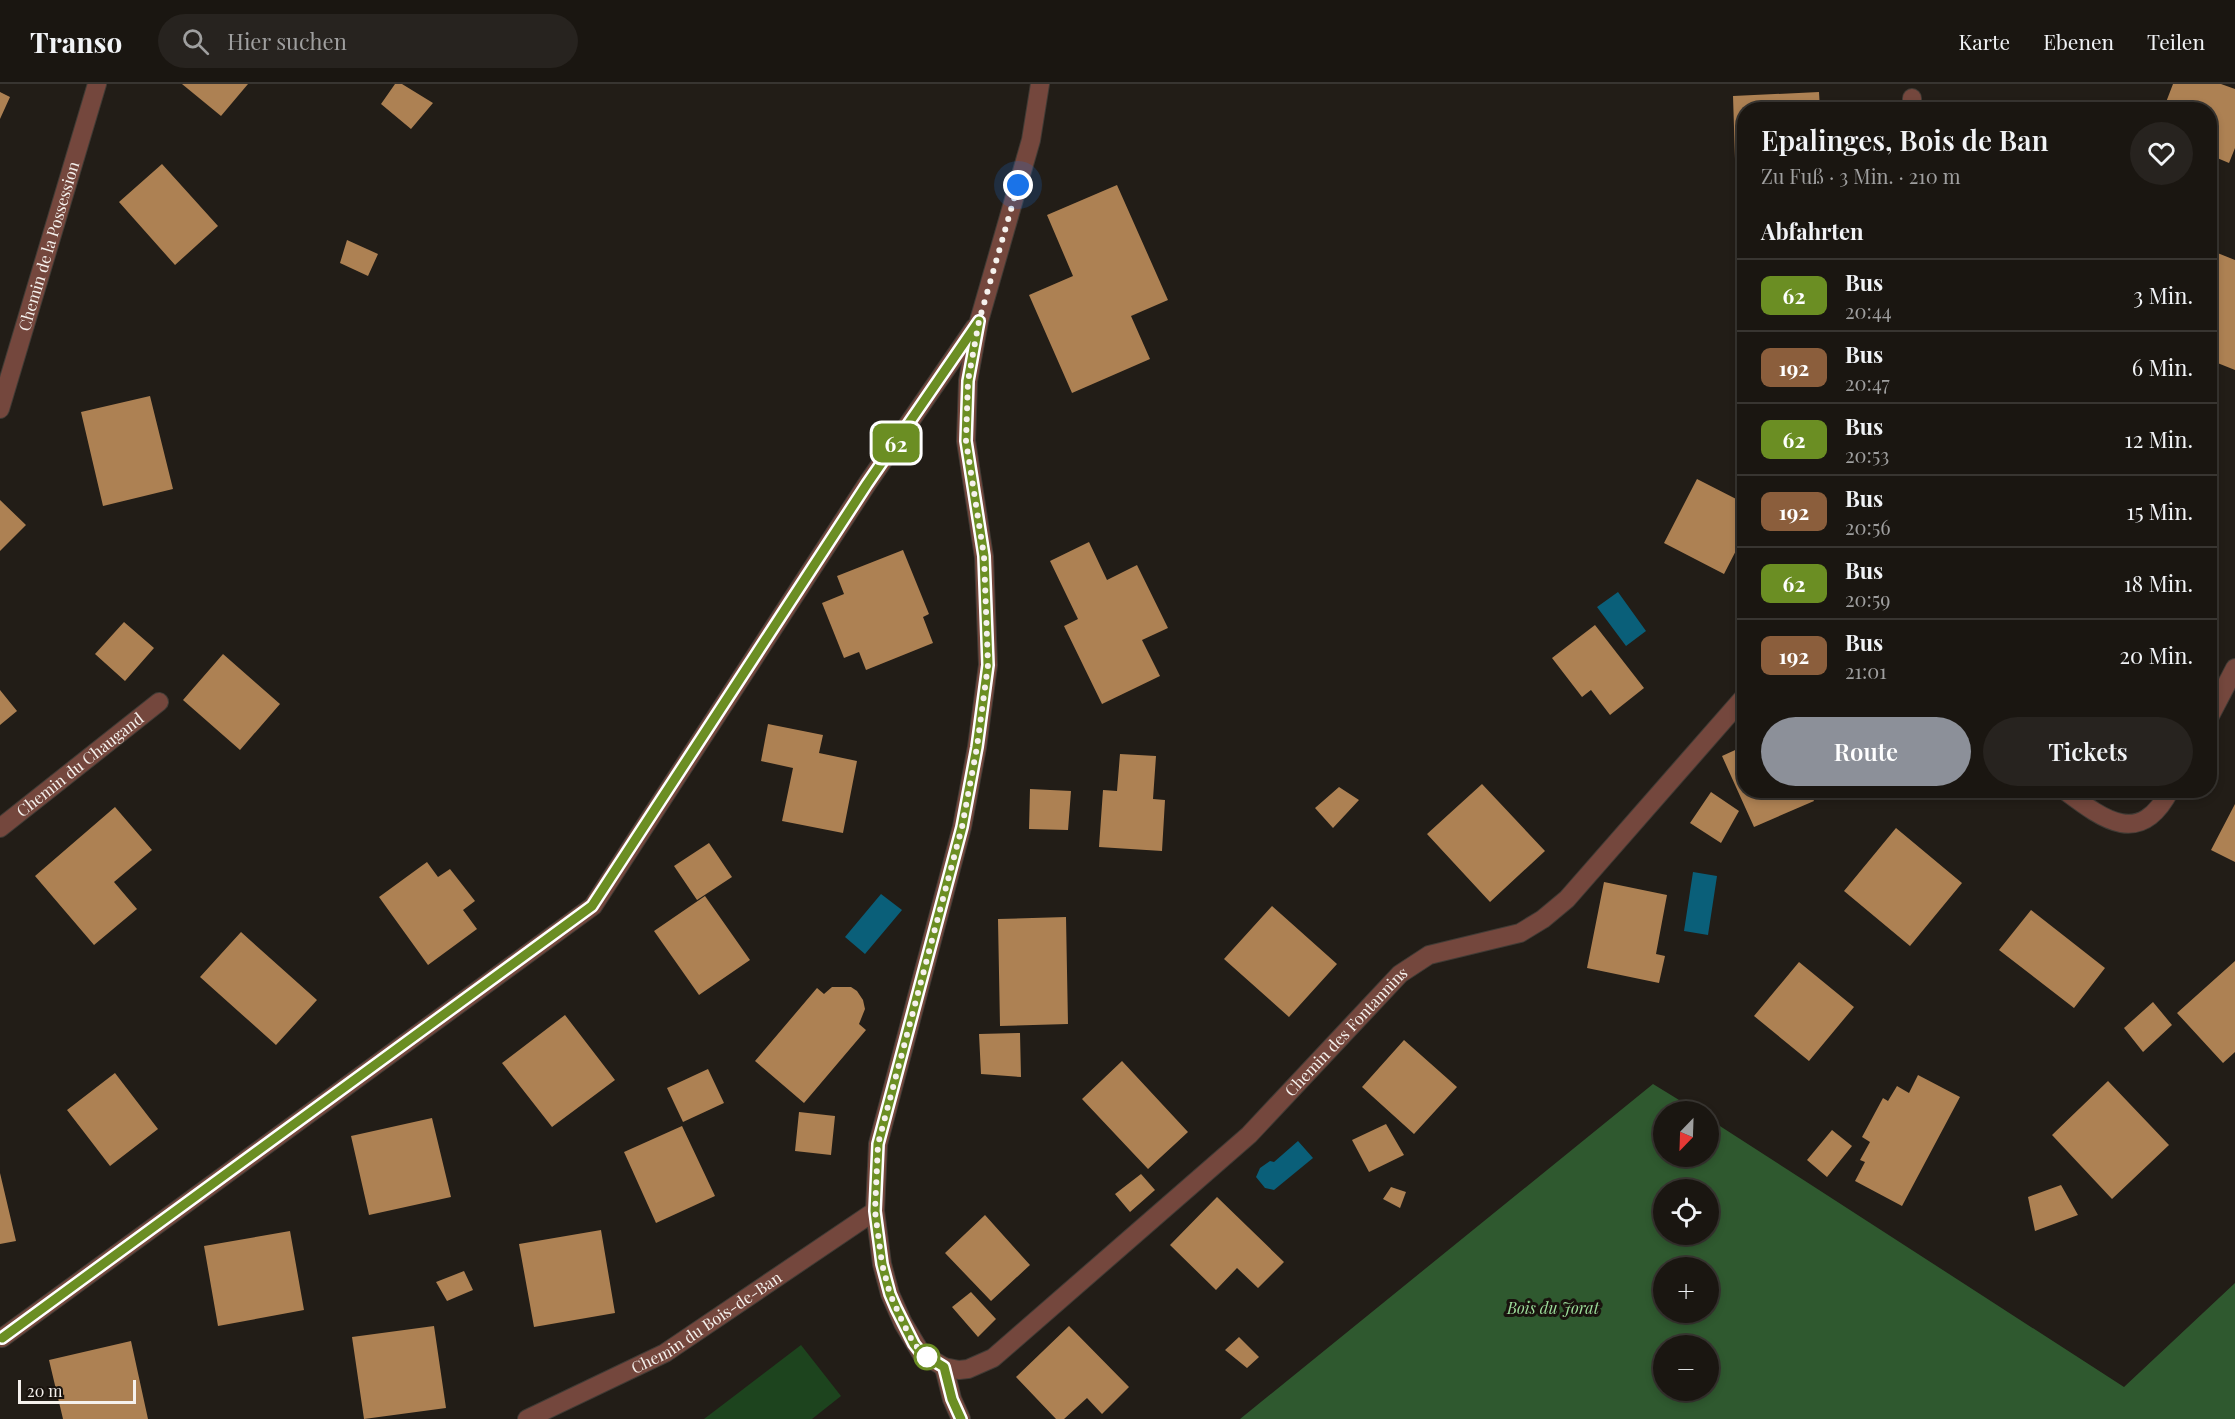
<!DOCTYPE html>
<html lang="de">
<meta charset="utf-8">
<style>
body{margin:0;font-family:"Playfair Display",serif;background:#27231f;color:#f1f3f6;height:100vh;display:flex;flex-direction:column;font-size:22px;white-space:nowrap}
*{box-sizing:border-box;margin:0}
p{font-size:20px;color:#9f9f9f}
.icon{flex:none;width:33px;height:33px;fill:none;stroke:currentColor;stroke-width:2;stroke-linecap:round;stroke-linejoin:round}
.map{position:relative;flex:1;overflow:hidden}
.drawer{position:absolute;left:1737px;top:18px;width:480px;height:696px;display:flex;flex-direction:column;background:#1a1611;border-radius:24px;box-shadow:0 3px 9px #0003,0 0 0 2px #383531}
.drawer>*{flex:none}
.badge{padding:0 12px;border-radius:9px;font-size:21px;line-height:39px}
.needle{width:39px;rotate:203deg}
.controls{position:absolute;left:1653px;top:1017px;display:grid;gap:12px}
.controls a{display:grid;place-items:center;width:66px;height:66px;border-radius:50%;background:#1a1611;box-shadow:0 3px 9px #0003,0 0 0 2px #383531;font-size:30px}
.scale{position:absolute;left:18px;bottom:15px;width:118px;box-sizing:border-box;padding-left:6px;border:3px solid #f5f1ed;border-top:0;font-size:16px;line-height:21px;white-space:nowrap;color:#f5f1ed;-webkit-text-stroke:4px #19130e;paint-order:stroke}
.you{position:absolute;width:30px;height:30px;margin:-15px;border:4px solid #fff;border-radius:50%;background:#1a73e8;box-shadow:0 0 0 9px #1a73e833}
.map>.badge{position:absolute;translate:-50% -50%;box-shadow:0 0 0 3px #fff}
h2{padding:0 24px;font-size:22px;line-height:54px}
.round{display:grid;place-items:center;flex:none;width:63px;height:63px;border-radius:32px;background:#27231f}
.headline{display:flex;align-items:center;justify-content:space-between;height:102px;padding:0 24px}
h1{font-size:28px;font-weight:600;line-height:45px}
.cta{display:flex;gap:12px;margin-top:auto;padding:12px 24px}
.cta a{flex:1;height:69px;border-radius:36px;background:#8c9099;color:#fff;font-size:24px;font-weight:600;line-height:69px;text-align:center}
.cta a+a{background:#27231f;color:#f1f3f6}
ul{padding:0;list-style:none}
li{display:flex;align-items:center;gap:18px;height:72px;padding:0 24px;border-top:2px solid #383531}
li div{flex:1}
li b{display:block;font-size:22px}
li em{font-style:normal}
li .badge{min-width:66px;font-weight:700;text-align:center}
header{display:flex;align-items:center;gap:36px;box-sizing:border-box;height:84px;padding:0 30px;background:#1a1611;border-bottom:2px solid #383531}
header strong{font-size:28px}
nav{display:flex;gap:33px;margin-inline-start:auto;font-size:21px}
.search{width:420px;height:54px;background:#27231f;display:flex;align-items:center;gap:15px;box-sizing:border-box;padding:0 21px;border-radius:33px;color:#9f9f9f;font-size:22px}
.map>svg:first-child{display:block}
.green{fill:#1d441e}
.forest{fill:#2f592f;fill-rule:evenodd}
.water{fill:#0a5f79}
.building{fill:#ad8153}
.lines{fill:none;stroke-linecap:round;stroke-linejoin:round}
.service-casing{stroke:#403b35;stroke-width:20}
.minor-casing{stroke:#403b35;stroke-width:20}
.service{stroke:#74473d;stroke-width:18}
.minor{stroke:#74473d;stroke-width:18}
.line-casing{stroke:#fff;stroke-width:14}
.line{stroke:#6b8e23;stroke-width:9}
.walk{stroke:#f5f1ed;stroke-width:6;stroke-dasharray:0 10.8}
.stop-dot{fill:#fff;stroke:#6b8e23;stroke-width:3}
.labels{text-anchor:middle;stroke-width:6;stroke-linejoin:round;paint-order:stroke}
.street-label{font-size:16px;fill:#f5f1ed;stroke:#19130e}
.park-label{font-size:16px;font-style:italic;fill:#9dde9b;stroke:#19130e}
</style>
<header>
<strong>Transo</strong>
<div class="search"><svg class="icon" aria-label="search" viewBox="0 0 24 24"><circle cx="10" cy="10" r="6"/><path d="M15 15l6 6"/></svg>Hier suchen</div>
<nav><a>Karte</a><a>Ebenen</a><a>Teilen</a></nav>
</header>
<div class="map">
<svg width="2235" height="1335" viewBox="0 0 2235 1335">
<rect width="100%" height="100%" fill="#221d17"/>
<path class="green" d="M801,1261L841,1312L812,1335H704Z"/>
<path class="forest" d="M1653,1000L1697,1027L1664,1028V1072H1708L1709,1035L2124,1303L2235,1199V1335H1240ZM1664,1106H1708V1150H1664ZM1664,1184H1708V1228H1664ZM1664,1262H1708V1306H1664Z"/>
<path class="water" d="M1618,508L1646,547L1626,562L1597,523Z
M1693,788L1717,792L1708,851L1684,847Z
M881,810L902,826L865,870L845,853Z
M1298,1057L1313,1074L1274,1106L1265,1104L1256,1093L1260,1084L1270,1077L1274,1078Z"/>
<path class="building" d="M182,0H248L221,32Z
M395,0H402L433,19L411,45L381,20Z
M2173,0H2221L2235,5V64L2229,79L2210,71V26H2163Z
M0,8L10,13L0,35Z
M1819,8L1820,26H1744V82L1735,75L1733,12Z
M162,80L218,142L175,181L119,118Z
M1117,101L1168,216L1131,232L1150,275L1072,309L1029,211L1073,192L1047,131Z
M347,156L378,170L368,192L340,179Z
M2210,166L2235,176V286L2210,276Z
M150,312L173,405L103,422L81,328Z
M1697,395L1744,419V451L1724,490L1664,459Z
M0,416L26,441L0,467Z
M1089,458L1107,496L1137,481L1168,544L1142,556L1160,592L1102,620L1064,542L1078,535L1050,477Z
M903,466L929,530L923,533L933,559L866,586L859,568L844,574L822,519L844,510L837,492Z
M124,538L154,564L125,597L95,570Z
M1595,541L1644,604L1610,631L1591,606L1582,613L1552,574Z
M223,570L280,620L240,666L183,616Z
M0,606L17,627L0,641Z
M768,640L823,651L819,669L857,677L843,749L782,737L793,684L761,677Z
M1744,662V706H1809L1814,717L1754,743L1722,672Z
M1120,670L1156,672L1153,715L1165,716L1162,767L1099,763L1103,706L1117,707Z
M1482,700L1545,767L1490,818L1427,750Z
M1339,703L1359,716L1333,744L1315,724Z
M1030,705L1071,707L1068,746L1029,745Z
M1711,708L1739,727L1721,759L1690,739Z
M2235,720V778L2211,766Z
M115,723L152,766L114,798L137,825L94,861L35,792Z
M1896,744L1962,799L1910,862L1844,807Z
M709,759L732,793L697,816L674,782Z
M427,778L438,793L450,785L475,817L463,826L477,845L428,881L379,813Z
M1604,798L1667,811L1656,870L1665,872L1659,899L1587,884Z
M705,812L750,876L699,911L654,847Z
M1272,822L1337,880L1289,933L1224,875Z
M2031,826L2105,884L2074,924L1999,866Z
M1066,833L1068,940L1000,942L998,835Z
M241,848L317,916L276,961L200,893Z
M2235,877V968L2223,979L2177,929Z
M1799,878L1854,923L1809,977L1754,932Z
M832,903H851L857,907L863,916L865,925L859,940L866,946L804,1019L755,977L817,904L824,910Z
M2153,918L2172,941L2143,968L2124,944Z
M565,931L615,996L552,1043L502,979Z
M1020,949L1021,993L981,990L979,950Z
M1404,956L1457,1003L1414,1050L1362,1003Z
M1122,977L1188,1048L1148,1085L1082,1015Z
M708,985L724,1019L683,1038L667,1004Z
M115,989L158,1045L110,1082L67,1026Z
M1918,991L1960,1013L1902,1122L1855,1097L1865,1078L1860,1076L1870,1058L1862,1053L1883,1014L1888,1017L1897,1002L1909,1009Z
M2108,997L2169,1061L2112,1115L2052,1051Z
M799,1028L835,1032L831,1071L795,1067Z
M432,1034L451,1113L369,1131L351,1052Z
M1386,1040L1404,1071L1369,1088L1352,1056Z
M682,1042L715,1112L656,1139L624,1068Z
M1832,1046L1852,1062L1827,1093L1807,1076Z
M0,1089L16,1157L0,1160Z
M1141,1090L1155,1106L1130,1128L1115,1110Z
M2061,1101L2078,1131L2035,1147L2028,1113Z
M1391,1103L1406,1108L1400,1124L1383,1115Z
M1217,1113L1284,1178L1258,1204L1237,1184L1216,1206L1170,1161Z
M985,1131L1030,1181L991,1217L945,1169Z
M601,1146L615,1229L534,1243L519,1160Z
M290,1147L304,1226L218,1242L204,1162Z
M464,1187L473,1206L447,1217L436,1198Z
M971,1208L996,1235L978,1253L952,1223Z
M434,1242L446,1324L364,1335L352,1253Z
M1069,1242L1129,1303L1102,1330L1087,1314L1064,1335H1056L1016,1293Z
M1239,1253L1259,1273L1247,1284L1225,1266Z
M131,1257L148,1335H63L49,1276Z"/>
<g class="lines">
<defs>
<g id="service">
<path id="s1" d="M0,744L159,618"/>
<path id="s2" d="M527,1335L665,1269L875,1127"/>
</g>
<g id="minor">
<path id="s3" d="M1040,0L1031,56L979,237L968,297L966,357L984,473L988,581L977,663L962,743L878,1060L875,1127L882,1180L890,1210L903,1239L921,1269L944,1283L959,1286L968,1285L993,1274L1249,1051L1400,890L1429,871L1520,849L1543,835L1567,815L1744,613"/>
<path d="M1912,26V14"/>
<path id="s4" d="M0,325L97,0"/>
<path d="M2210,632L2235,584"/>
<path d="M2064,706C2104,736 2140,764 2170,706"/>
<path d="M2,1254L593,822L867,400L975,243"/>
<path d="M944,1283L952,1315L961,1335"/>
</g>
</defs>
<use href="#service" class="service-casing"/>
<use href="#minor" class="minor-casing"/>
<use href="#service" class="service"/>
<use href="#minor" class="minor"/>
</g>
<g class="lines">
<defs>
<path id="line" d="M2,1254L592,822L867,400L979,237L968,297L966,357L984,472L988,581L977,663L962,743L878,1060L875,1127L882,1180L890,1210L896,1224L914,1260L921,1269L944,1283L952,1315L961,1335"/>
</defs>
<use href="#line" class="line-casing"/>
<use href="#line" class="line"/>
<path class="walk" d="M927,1273L930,1275L914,1260L903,1239L890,1210L882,1180L875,1127L878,1060L962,743L977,663L988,581L984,472L966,357L968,297L979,237L1018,101"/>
</g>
<circle class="stop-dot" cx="927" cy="1273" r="12"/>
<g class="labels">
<g class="street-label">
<text dy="6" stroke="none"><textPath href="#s4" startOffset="170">Chemin de la Possession</textPath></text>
<text dy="6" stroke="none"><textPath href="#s1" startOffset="102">Chemin du Chaugand</textPath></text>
<text dy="6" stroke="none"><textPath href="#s3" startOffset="1862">Chemin des Fontannins</textPath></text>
<text dy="6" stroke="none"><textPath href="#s2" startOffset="204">Chemin du Bois-de-Ban</textPath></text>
</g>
<g class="park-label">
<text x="1553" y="1230">Bois du Jorat</text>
</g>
</g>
</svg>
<div class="controls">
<a><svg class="needle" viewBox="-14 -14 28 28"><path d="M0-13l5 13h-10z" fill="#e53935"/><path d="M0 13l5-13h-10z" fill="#9f9f9f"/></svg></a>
<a><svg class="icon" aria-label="locate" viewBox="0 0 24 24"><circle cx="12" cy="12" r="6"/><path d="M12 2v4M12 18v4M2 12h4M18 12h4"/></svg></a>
<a>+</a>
<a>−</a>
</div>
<div class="scale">20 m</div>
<div class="you" style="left:1018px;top:101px"></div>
<b class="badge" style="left:896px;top:359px;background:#6b8e23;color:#fff">62</b>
<section class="drawer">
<div class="headline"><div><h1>Epalinges, Bois de Ban</h1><p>Zu Fuß · 3 Min. · 210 m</p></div><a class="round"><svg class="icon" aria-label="heart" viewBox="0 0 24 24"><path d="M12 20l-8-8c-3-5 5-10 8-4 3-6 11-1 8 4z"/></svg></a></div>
<h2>Abfahrten</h2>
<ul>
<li><span class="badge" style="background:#6b8e23;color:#fff">62</span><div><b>Bus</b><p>20:44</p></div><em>3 Min.</em></li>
<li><span class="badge" style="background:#8b5e3c;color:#fff">192</span><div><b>Bus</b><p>20:47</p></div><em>6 Min.</em></li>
<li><span class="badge" style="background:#6b8e23;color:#fff">62</span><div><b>Bus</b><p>20:53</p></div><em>12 Min.</em></li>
<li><span class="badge" style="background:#8b5e3c;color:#fff">192</span><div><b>Bus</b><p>20:56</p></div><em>15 Min.</em></li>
<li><span class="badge" style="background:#6b8e23;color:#fff">62</span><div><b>Bus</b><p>20:59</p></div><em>18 Min.</em></li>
<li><span class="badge" style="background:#8b5e3c;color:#fff">192</span><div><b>Bus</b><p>21:01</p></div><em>20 Min.</em></li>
</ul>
<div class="cta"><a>Route</a><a>Tickets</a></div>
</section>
</div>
